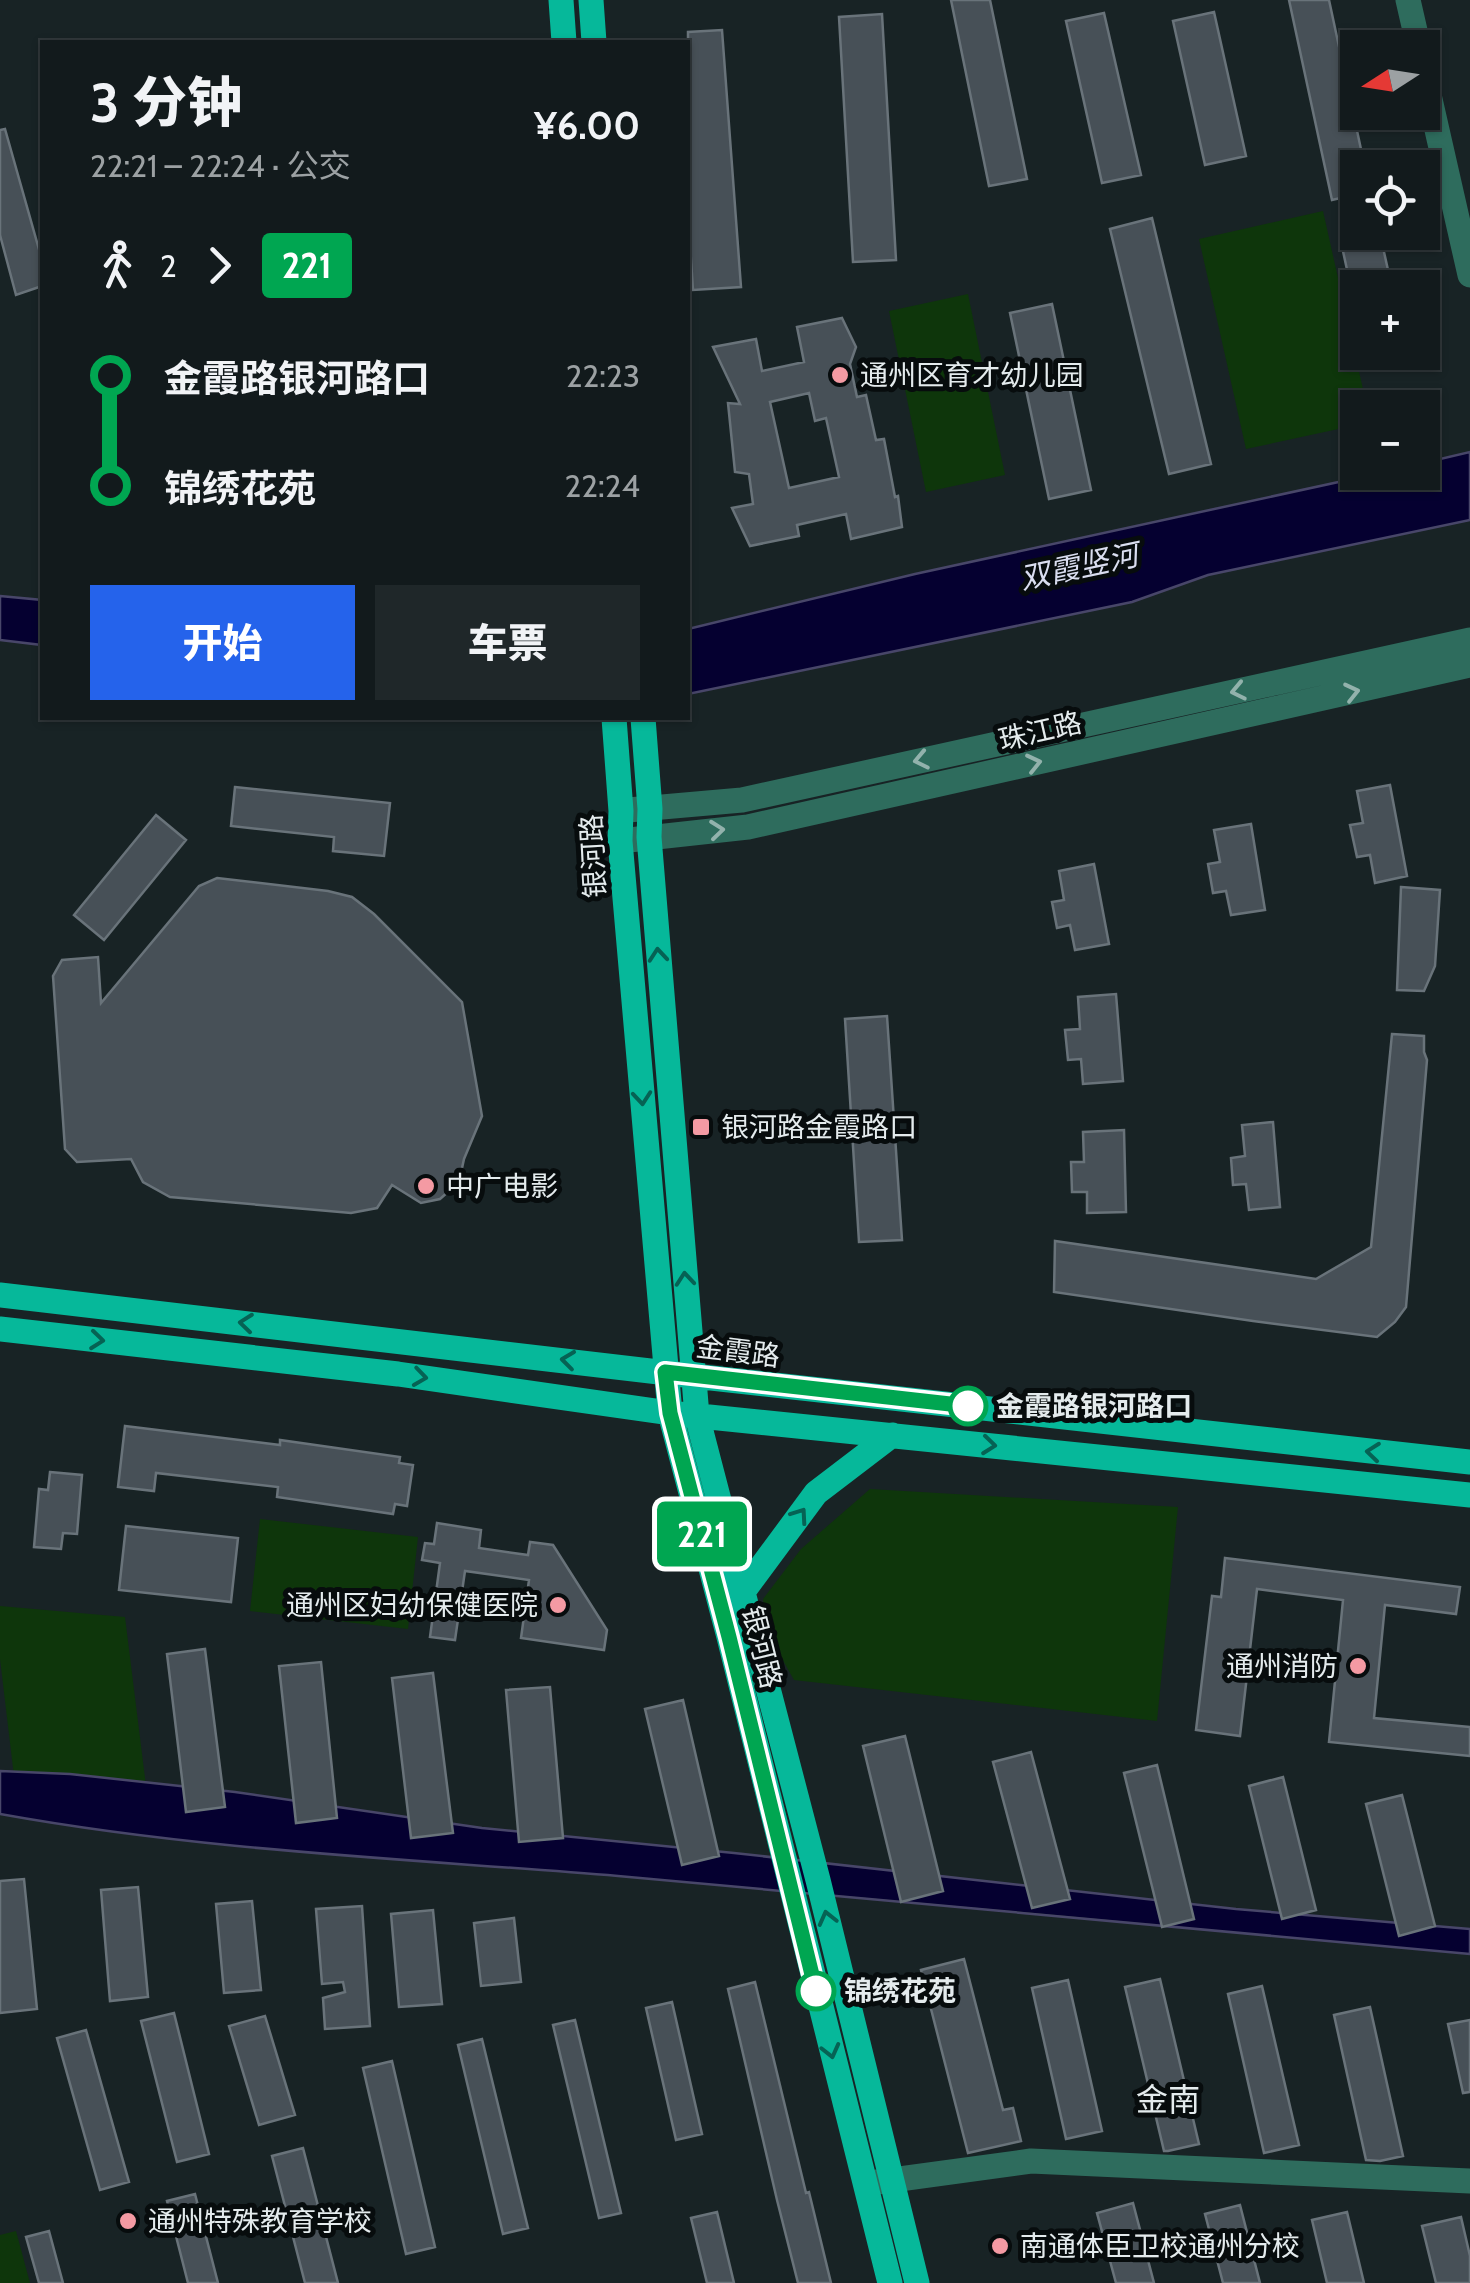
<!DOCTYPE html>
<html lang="zh">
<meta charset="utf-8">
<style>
body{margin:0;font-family:Cabin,"Noto Sans SC",sans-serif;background:#1f2729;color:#f1f3f6;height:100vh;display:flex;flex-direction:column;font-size:38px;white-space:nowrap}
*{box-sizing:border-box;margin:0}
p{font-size:32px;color:#9ca1a3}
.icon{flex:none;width:55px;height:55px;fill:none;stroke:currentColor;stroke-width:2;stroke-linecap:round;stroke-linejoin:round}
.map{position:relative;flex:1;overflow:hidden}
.drawer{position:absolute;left:40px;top:40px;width:650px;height:680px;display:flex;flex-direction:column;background:#121a1c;border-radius:0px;box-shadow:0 2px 8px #0004,0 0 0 2px #31383b}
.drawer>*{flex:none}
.badge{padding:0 20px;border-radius:8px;font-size:35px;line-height:65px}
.needle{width:65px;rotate:258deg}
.tools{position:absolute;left:1340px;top:30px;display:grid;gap:20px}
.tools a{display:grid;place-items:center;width:100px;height:100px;border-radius:0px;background:#121a1c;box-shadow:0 2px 8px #0004,0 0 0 2px #31383b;font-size:50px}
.map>.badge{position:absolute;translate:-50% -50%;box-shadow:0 0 0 5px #fff}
.legs{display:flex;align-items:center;gap:15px;height:110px;padding:0 50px;font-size:32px}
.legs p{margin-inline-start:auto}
.headline{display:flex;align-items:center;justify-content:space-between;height:170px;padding:0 50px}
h1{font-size:55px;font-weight:800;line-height:75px}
.button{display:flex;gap:20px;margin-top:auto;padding:20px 50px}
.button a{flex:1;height:115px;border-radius:0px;background:#2563eb;color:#fff;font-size:40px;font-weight:800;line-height:115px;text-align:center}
.button a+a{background:#1f2729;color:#f1f3f6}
ul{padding:0 50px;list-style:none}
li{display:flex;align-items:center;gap:35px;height:110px;font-size:38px}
li i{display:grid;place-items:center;width:15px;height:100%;margin:0 12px;background:currentColor}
li i::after{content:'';width:25px;height:25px;margin:-12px;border:8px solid;border-radius:50%;background:#121a1c}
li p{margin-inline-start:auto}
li:first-child i{background:linear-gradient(#0000 50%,currentColor 0)}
li:last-child i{background:linear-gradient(currentColor 50%,#0000 0)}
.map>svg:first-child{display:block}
.green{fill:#0e360b}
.water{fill:#050030;stroke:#484669;stroke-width:2.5}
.building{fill:#475057;stroke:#69737a;stroke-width:2.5;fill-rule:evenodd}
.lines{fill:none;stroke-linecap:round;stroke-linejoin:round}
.minor{stroke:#2e6c5d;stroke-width:25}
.major{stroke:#06b89a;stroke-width:25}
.oneway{stroke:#92b2ac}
.oneway2{stroke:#066254}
.line-1-casing{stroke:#fff;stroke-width:22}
.line-1{stroke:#00a651;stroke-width:15}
.poi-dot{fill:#f49aa3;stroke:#070c0d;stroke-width:4}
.stop-1-dot{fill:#fff;stroke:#00a651;stroke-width:5}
.labels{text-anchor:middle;stroke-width:10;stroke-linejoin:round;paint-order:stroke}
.poi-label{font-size:28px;fill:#e4ebed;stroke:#070c0d;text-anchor:start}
.street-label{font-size:28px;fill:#e4ebed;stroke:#070c0d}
.stop-label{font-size:28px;font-weight:bold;fill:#e4ebed;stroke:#070c0d;text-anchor:start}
.water-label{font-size:30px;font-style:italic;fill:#dadef0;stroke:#070c0d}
.quarter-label{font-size:32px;fill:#e4ebed;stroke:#070c0d}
</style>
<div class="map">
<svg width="1470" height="2283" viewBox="0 0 1470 2283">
<rect width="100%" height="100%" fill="#182325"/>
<path class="green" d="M1323,211L1367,407L1358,408L1357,425L1246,449L1199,239Z
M968,294L1005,475L926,492L889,311Z
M870,1489L1178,1507L1157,1721L794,1680L767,1632L763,1599L801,1549Z
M260,1519L418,1537L408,1629L250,1611Z
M0,1606L125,1617L149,1810L16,1793L0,1659Z
M16,2231L30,2283H0V2235Z"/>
<path class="water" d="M1470,452V520L1208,575L1132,602L688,694V629L915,574L1380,473L1422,472L1423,463Z
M0,596L42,600V645L0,640Z
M0,1771L70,1774L235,1792L482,1828L734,1853L1236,1909L1470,1929V1954C1186,1927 902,1900 618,1876C412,1859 204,1851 0,1814Z"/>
<path class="building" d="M951,0H990L1027,179L989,186Z
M1289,0H1329L1365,168H1358V194L1332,200Z
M1214,12L1246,156L1205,165L1173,21Z
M1104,13L1141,175L1102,183L1066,21Z
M882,14L896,260L853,262L839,17Z
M722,30L741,287L693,290L688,214V32Z
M5,129L42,260V286L16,295L0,235V130Z
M1152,218L1211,464L1169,474L1110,229Z
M1380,234L1392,288H1351L1341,242Z
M1052,304L1091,490L1049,499L1010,313Z
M842,318L856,347L850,364L857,397L866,395L876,440L884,439L895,497L898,496L902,527L851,539L846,514L797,525L799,536L750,546L732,508L753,504L749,474L735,472L728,403L740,404L713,347L756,339L762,371L804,362L797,327ZM809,393L815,421L826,418L839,477L789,488L770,402Z
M1390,785L1407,876L1375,883L1370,855L1357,857L1350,825L1363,823L1357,791Z
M235,787L390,803L384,856L333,851L334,837L231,826Z
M156,815L186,840L104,940L74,915Z
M1251,824L1265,910L1231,915L1226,891L1213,893L1208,864L1220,862L1214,830Z
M1094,864L1109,944L1075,950L1070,925L1057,928L1052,902L1064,900L1059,871Z
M217,878L328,891L352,897L374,914L462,1002L482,1116L464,1159L459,1182L440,1199L421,1203L392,1185L377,1208L351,1213L170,1197L143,1182L131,1159L77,1162L65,1149L53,976L62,960L98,957L101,1003L199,886Z
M1401,887L1440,890L1435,966L1424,991L1397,990Z
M1116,994L1123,1081L1083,1084L1081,1059L1068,1060L1065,1030L1080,1029L1078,997Z
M887,1016L902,1240L859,1242L845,1019Z
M1392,1034L1424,1036V1052L1427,1060L1406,1307L1395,1322L1377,1337L1253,1321L1054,1292L1055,1241L1316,1279L1371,1247Z
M1273,1122L1280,1207L1249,1210L1246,1184L1233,1185L1231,1158L1245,1156L1242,1125Z
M1124,1130L1126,1212L1087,1213V1192H1072L1071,1162H1084L1083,1132Z
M125,1426L280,1445V1440L400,1457L399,1463L413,1465L407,1506L395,1504L393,1514L359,1509L277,1497L278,1487L156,1473L154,1491L118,1487Z
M50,1472L82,1475L77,1534L63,1533L61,1549L34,1547L39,1489L48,1490Z
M437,1523L481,1530L479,1548L528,1555L530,1542L553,1545L607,1630L604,1650L521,1638L529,1580L465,1571L455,1640L430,1637L440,1563L422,1560L425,1543L434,1544Z
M126,1526L238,1538L231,1602L119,1590Z
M1225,1558L1460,1587L1456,1614L1385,1605L1374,1718L1470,1727V1756L1329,1742L1343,1600L1257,1589L1240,1736L1196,1730L1212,1596L1221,1597Z
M205,1649L225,1807L186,1812L167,1654Z
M321,1662L337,1818L296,1823L279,1666Z
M433,1673L453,1833L411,1838L392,1678Z
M550,1687L563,1838L519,1842L506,1690Z
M683,1700L719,1856L682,1865L645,1709Z
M905,1736L943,1891L901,1902L863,1746Z
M1031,1752L1070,1899L1032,1908L993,1762Z
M1157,1765L1194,1919L1162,1927L1124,1773Z
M1283,1777L1316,1910L1282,1919L1249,1786Z
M1402,1795L1435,1926L1399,1936L1366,1804Z
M24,1879L37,2009L0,2013V1881Z
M138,1887L148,1997L110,2001L101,1890Z
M252,1901L261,1990L224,1993L216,1904Z
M362,1906L370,2026L325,2029L323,1998L345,1992L343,1982L322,1984L316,1909Z
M433,1910L442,2004L399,2007L391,1914Z
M514,1918L521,1982L481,1986L474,1923Z
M964,1959L1003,2110L1013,2108L1021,2141L968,2153L921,1970Z
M1160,1979L1199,2144L1168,2151H1164L1125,1987Z
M1068,1980L1102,2131L1066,2139L1032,1988Z
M755,1982L806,2193L809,2192L831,2283H798L777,2200L728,1989Z
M1262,1986L1299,2145L1264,2153L1228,1994Z
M672,2002L702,2134L676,2140L646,2008Z
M1370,2007L1403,2156L1380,2161L1366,2160L1334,2015Z
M174,2013L209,2154L177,2162L141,2021Z
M265,2016L295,2115L259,2125L229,2026Z
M575,2020L621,2213L599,2218L553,2025Z
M1470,2020V2092L1463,2093L1448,2024Z
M86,2030L129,2182L100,2190L57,2038Z
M482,2039L528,2228L503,2234L458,2045Z
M392,2061L435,2247L406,2254L363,2068Z
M303,2148L338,2283H305L272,2156Z
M195,2194L218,2283H188L167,2201Z
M1133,2203L1154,2283H1116L1097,2213Z
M1240,2205L1260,2283H1223L1205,2214Z
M717,2212L734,2283H707L691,2218Z
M1347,2212L1364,2283H1327L1312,2220Z
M1461,2217L1470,2256V2283H1436L1422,2226Z
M49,2231L63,2283H39L26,2237Z"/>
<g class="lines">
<path class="minor" d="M1408,0L1419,48
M1422,64L1470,275
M628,810L742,800L1470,640
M620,841L748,827L1470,665
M870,2183L1031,2161L1470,2181"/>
<path class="major" d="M561,0L564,42
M591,0L594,42
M614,718L621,811L620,841L670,1413L729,1637L890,2283
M643,718L650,809L649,837L697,1416L818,1880L917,2283
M0,1295L693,1376L1470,1462
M0,1329L398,1374L670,1413L1470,1495
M742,1593L816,1493L892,1435"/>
</g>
<defs><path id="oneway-chevron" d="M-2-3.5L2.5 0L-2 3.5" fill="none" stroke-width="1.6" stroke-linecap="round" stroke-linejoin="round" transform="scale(2.5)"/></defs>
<g class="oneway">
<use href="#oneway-chevron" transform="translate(1238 691) rotate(168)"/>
<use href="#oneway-chevron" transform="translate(1352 692) rotate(-13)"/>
<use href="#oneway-chevron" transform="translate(921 760) rotate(168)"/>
<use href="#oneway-chevron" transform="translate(1034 763) rotate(-13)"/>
<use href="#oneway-chevron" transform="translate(717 830) rotate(-6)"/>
</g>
<g class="oneway2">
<use href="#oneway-chevron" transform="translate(658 955) rotate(-95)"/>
<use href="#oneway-chevron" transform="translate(642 1098) rotate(85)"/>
<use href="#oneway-chevron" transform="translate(685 1279) rotate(-95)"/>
<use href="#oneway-chevron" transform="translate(246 1323) rotate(-174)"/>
<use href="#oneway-chevron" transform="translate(97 1340) rotate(6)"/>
<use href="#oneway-chevron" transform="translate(568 1360) rotate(-173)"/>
<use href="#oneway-chevron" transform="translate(420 1377) rotate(8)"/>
<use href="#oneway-chevron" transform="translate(989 1445) rotate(6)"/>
<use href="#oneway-chevron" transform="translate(1373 1452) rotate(-174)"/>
<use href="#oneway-chevron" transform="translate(800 1515) rotate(-55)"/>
<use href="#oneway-chevron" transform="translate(827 1918) rotate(-104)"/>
<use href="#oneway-chevron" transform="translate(831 2051) rotate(76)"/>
</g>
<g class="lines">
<defs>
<path id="line-1" d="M816,1991L729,1637L670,1413L665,1372L968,1406"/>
</defs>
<use href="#line-1" class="line-1-casing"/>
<use href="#line-1" class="line-1"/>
</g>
<g class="poi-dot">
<circle cx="840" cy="375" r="10"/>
<rect x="691" y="1117" width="20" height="20" rx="5"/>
<circle cx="426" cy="1186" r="10"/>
<circle cx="558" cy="1605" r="10"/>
<circle cx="1358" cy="1666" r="10"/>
<circle cx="128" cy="2221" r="10"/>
<circle cx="1000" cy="2246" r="10"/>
</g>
<g class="stop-1-dot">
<circle cx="968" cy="1406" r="18"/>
<circle cx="816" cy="1991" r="18"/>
</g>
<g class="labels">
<g class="poi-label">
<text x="860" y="385">通州区育才幼儿园</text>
<text x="721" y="1137">银河路金霞路口</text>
<text x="446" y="1196">中广电影</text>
<text x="538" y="1615" text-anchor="end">通州区妇幼保健医院</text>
<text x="1338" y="1676" text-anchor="end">通州消防</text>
<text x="148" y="2231">通州特殊教育学校</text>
<text x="1020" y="2256">南通体臣卫校通州分校</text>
</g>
<g class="street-label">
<text transform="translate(1040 731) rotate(-13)" y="10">珠江路</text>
<text transform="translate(593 856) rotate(-93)" y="10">银河路</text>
<text transform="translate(738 1351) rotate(7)" y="10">金霞路</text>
<text transform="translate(762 1647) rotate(76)" y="10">银河路</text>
</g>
<g class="stop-label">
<text x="996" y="1416">金霞路银河路口</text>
<text x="844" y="2001">锦绣花苑</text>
</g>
<g class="water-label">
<text transform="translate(1079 567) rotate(-12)" y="10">双霞竖河</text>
</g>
<g class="quarter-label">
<text x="1168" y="2111">金南</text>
</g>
</g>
</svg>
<div class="tools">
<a><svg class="needle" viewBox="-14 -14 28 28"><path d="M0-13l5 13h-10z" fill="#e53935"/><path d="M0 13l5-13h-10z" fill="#9ca1a3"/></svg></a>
<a><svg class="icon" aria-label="locate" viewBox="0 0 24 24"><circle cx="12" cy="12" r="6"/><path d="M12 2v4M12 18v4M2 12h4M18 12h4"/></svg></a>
<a>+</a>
<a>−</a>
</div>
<b class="badge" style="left:702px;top:1534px;background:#00a651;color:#fff">221</b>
<section class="drawer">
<div class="headline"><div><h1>3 分钟</h1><p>22:21 – 22:24 · 公交</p></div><b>¥6.00</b></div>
<div class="legs"><svg class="icon" aria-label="walk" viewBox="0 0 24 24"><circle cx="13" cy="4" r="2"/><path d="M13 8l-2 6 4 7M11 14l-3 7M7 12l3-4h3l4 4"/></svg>2<svg class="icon" aria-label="forward" viewBox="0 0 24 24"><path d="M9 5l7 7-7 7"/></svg><b class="badge" style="background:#00a651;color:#fff">221</b></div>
<ul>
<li><i style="color:#00a651"></i><b>金霞路银河路口</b><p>22:23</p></li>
<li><i style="color:#00a651"></i><b>锦绣花苑</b><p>22:24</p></li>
</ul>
<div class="button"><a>开始</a><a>车票</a></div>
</section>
</div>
